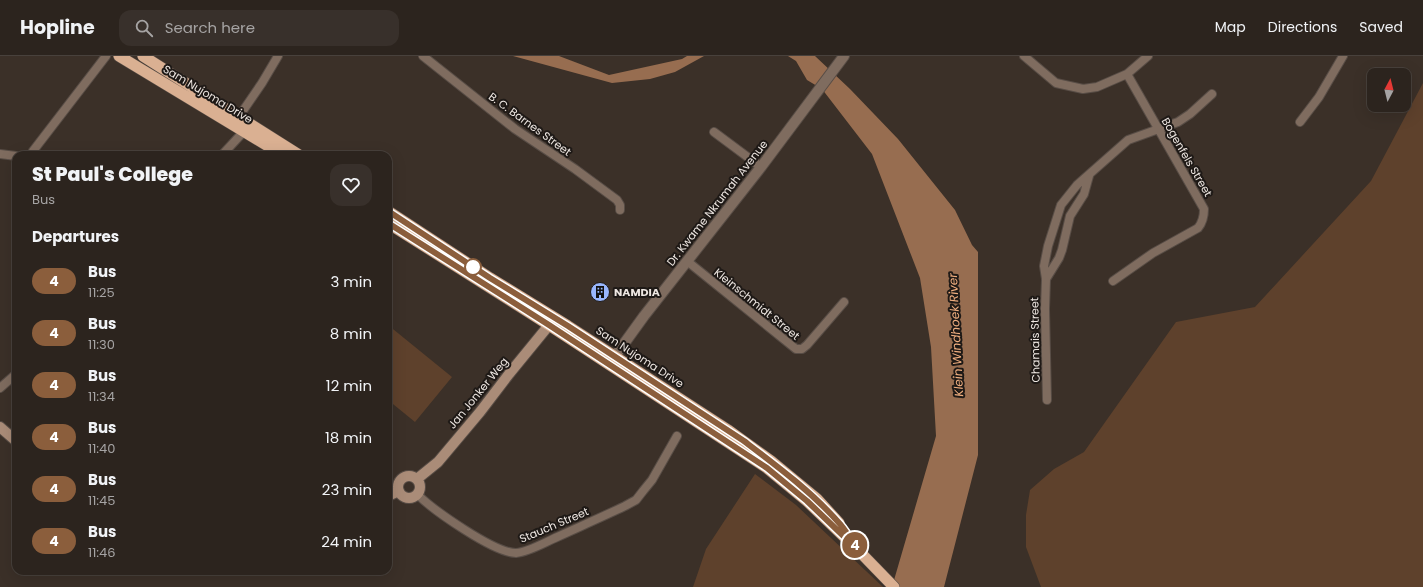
<!DOCTYPE html>
<style>
body{margin:0;font-family:Poppins,sans-serif;background:#38302b;color:#f1f3f6;height:100vh;display:flex;flex-direction:column;font-size:15px;white-space:nowrap}
*{box-sizing:border-box;margin:0}
p{font-size:13px;color:#a6a4a4}
.icon{flex:none;width:22px;height:22px;fill:none;stroke:currentColor;stroke-width:2;stroke-linecap:round;stroke-linejoin:round}
.map{position:relative;flex:1;overflow:hidden}
.details{position:absolute;left:12px;top:95px;width:380px;height:424px;display:flex;flex-direction:column;background:#2c241e;border-radius:12px;box-shadow:0 4px 16px #0002,0 0 0 1px #48413c}
.details>*{flex:none}
.badge{padding:0 8px;border-radius:13px;font-size:14px;line-height:26px}
.needle{width:26px;rotate:7deg}
.controls{position:absolute;left:1367px;top:12px;display:grid;gap:8px}
.controls a{display:grid;place-items:center;width:44px;height:44px;border-radius:8px;background:#2c241e;box-shadow:0 4px 16px #0002,0 0 0 1px #48413c;font-size:20px}
.map>.badge{position:absolute;translate:-50% -50%;box-shadow:0 0 0 2px #fff}
h2{padding:0 20px;font-size:15px;line-height:36px}
.round{display:grid;place-items:center;flex:none;width:42px;height:42px;border-radius:12px;background:#38302b}
.headline{display:flex;align-items:center;justify-content:space-between;height:68px;padding:0 20px}
h1{font-size:19px;font-weight:800;line-height:30px}
ul{padding:0;list-style:none}
li{display:flex;align-items:center;gap:12px;height:52px;padding:0 20px}
li div{flex:1}
li b{display:block;font-size:15px}
li em{font-style:normal}
li .badge{min-width:44px;font-weight:700;text-align:center}
header{display:flex;align-items:center;gap:24px;box-sizing:border-box;height:56px;padding:0 20px;background:#2c241e;border-bottom:1px solid #48413c}
header strong{font-size:19px}
nav{display:flex;gap:22px;margin-inline-start:auto;font-size:14px}
.search{width:280px;height:36px;background:#38302b;display:flex;align-items:center;gap:10px;box-sizing:border-box;padding:0 14px;border-radius:12px;color:#a6a4a4;font-size:15px}
.map>svg:first-child{display:block}
.green{fill:#5e412c}
.water{fill:#976d50}
.lines{fill:none;stroke-linecap:round;stroke-linejoin:round}
.minor-casing{stroke:#584d46;stroke-width:10}
.tertiary-casing{stroke:#584d46;stroke-width:12}
.secondary-casing{stroke:#584d46;stroke-width:12}
.trunk-casing{stroke:#584d46;stroke-width:12}
.minor{stroke:#7f6c5f;stroke-width:8}
.tertiary{stroke:#7f6c5f;stroke-width:10}
.secondary{stroke:#aa8c78;stroke-width:10}
.trunk{stroke:#dab092;stroke-width:11}
.line-casing{stroke:#fff;stroke-width:9}
.line{stroke:#8b5e3c;stroke-width:6}
.stop-dot{fill:#fff;stroke:#8b5e3c;stroke-width:2}
.labels{text-anchor:middle;stroke-width:4;stroke-linejoin:round;paint-order:stroke}
.street-label{font-size:11px;fill:#eee7e2;stroke:#1e1916}
.poi-label{font-size:11px;font-weight:bold;fill:#eee7e2;stroke:#1e1916;text-anchor:start}
.water-label{font-size:12px;font-style:italic;fill:#efae7f;stroke:#1e1916}
</style>
<header>
<strong>Hopline</strong>
<div class="search"><svg class="icon" aria-label="search" viewBox="0 0 24 24"><circle cx="10" cy="10" r="6"/><path d="M15 15l6 6"/></svg>Search here</div>
<nav><a>Map</a><a>Directions</a><a>Saved</a></nav>
</header>
<div class="map">
<svg width="1423" height="531" viewBox="0 0 1423 531">
<rect width="100%" height="100%" fill="#3b3028"/>
<path class="green" d="M1423,27V531H1041L1026,491V459L1030,434L1054,413L1084,396L1176,266L1255,251L1371,125Z
M388,269L452,321L415,366L388,344Z
M755,418L796,449L883,531H693L706,493Z"/>
<path class="water" d="M513,0H559L609,19L682,3L687,0H704L675,16L650,23L612,27Z
M788,0H815L850,33L898,83L955,154L972,189L978,196V399L944,531H892L936,380L931,291L920,222L872,98L822,33L807,24L796,5Z"/>
<g class="lines">
<defs>
<path id="minor" d="M423,0L515,73L575,113L617,144L620,149V154
M1024,0L1056,27L1083,33L1097,31L1127,18L1148,0
M236,65L262,27L278,0
M1300,66L1319,41L1343,0
M714,76L761,111
M0,98L16,100
M32,99L33,95L106,0
M222,99L247,72
M687,205L796,293H802L807,289L844,246
M1046,223L1059,202L1062,194L1070,160L1084,138L1089,120
M1113,225L1153,197L1198,172C1203,166 1204,160 1204,153L1127,18
M0,332L16,318
M1047,344L1045,253L1046,223L1044,210L1048,190L1061,149L1077,129L1128,84L1178,66L1190,58L1212,38
M417,438C433,454 494,497 516,497C528,496 544,487 555,482C579,471 602,461 625,450L636,444L643,435L652,424L677,380"/>
<path id="tertiary" d="M610,307L644,260L761,111L844,0"/>
<path id="secondary" d="M0,371L16,385
M398 431a11 11 0 1 1 22 0a11 11 0 1 1-22 0Z
M417,423L438,406L480,356L509,318L554,263
M388,440L399,435"/>
<path id="trunk" d="M119,0L283,99
M143,0L299,99
M388,155L490,222L568,270L728,374L771,405L817,443L839,467
M388,167L549,269L767,412L807,445L857,493L894,531"/>
</defs>
<use href="#minor" class="minor-casing"/>
<use href="#tertiary" class="tertiary-casing"/>
<use href="#secondary" class="secondary-casing"/>
<use href="#trunk" class="trunk-casing"/>
<use href="#minor" class="minor"/>
<use href="#tertiary" class="tertiary"/>
<use href="#secondary" class="secondary"/>
<use href="#trunk" class="trunk"/>
</g>
<g class="lines">
<defs>
<path id="line" d="M388,155L490,222L568,270L744,385C777,410 812,436 840,468C846,475 852,485 857,493L807,445L767,412L549,269L388,167"/>
</defs>
<use href="#line" class="line-casing"/>
<use href="#line" class="line"/>
</g>
<defs>
<symbol id="building-disc" viewBox="-11 -11 22 22"><circle r="9.5" fill="#98b6fd" stroke="#1e1916"/><path d="M-4-6H4V6H1V3H-1V6H-4ZM-2.5-4.3h1.7v1.8h-1.7ZM.8-4.3h1.7v1.8H.8ZM-2.5-1h1.7V.8h-1.7ZM.8-1h1.7V.8H.8Z" fill="#111"/></symbol>
</defs>
<g fill-rule="evenodd">
<use href="#building-disc" x="589" y="225" width="22" height="22"/>
</g>
<circle class="stop-dot" cx="473" cy="211" r="8"/>
<g class="labels">
<g class="street-label">
<text transform="translate(208 38) rotate(31)" y="4">Sam Nujoma Drive</text>
<text transform="translate(530 68) rotate(36)" y="4">B. C. Barnes Street</text>
<text transform="translate(1187 101) rotate(60)" y="4">Bogenfels Street</text>
<text transform="translate(717 147) rotate(-52)" y="4">Dr. Kwame Nkrumah Avenue</text>
<text transform="translate(757 248) rotate(39)" y="4">Kleinschmidt Street</text>
<text transform="translate(1035 284) rotate(-91)" y="4">Chamais Street</text>
<text transform="translate(640 301) rotate(33)" y="4">Sam Nujoma Drive</text>
<text transform="translate(478 337) rotate(-51)" y="4">Jan Jonker Weg</text>
<text transform="translate(554 469) rotate(-23)" y="4">Stauch Street</text>
</g>
<g class="poi-label">
<text x="614" y="240">NAMDIA</text>
</g>
<g class="water-label">
<text transform="translate(956 279) rotate(-93)" y="4">Klein Windhoek River</text>
</g>
</g>
</svg>
<div class="controls">
<a><svg class="needle" viewBox="-14 -14 28 28"><path d="M0-13l5 13h-10z" fill="#e53935"/><path d="M0 13l5-13h-10z" fill="#a6a4a4"/></svg></a>
</div>
<b class="badge" style="left:855px;top:489px;background:#8b5e3c;color:#fff">4</b>
<section class="details">
<div class="headline"><div><h1>St Paul's College</h1><p>Bus</p></div><a class="round"><svg class="icon" aria-label="heart" viewBox="0 0 24 24"><path d="M12 20l-8-8c-3-5 5-10 8-4 3-6 11-1 8 4z"/></svg></a></div>
<h2>Departures</h2>
<ul>
<li><span class="badge" style="background:#8b5e3c;color:#fff">4</span><div><b>Bus</b><p>11:25</p></div><em>3 min</em></li>
<li><span class="badge" style="background:#8b5e3c;color:#fff">4</span><div><b>Bus</b><p>11:30</p></div><em>8 min</em></li>
<li><span class="badge" style="background:#8b5e3c;color:#fff">4</span><div><b>Bus</b><p>11:34</p></div><em>12 min</em></li>
<li><span class="badge" style="background:#8b5e3c;color:#fff">4</span><div><b>Bus</b><p>11:40</p></div><em>18 min</em></li>
<li><span class="badge" style="background:#8b5e3c;color:#fff">4</span><div><b>Bus</b><p>11:45</p></div><em>23 min</em></li>
<li><span class="badge" style="background:#8b5e3c;color:#fff">4</span><div><b>Bus</b><p>11:46</p></div><em>24 min</em></li>
</ul>
</section>
</div>
